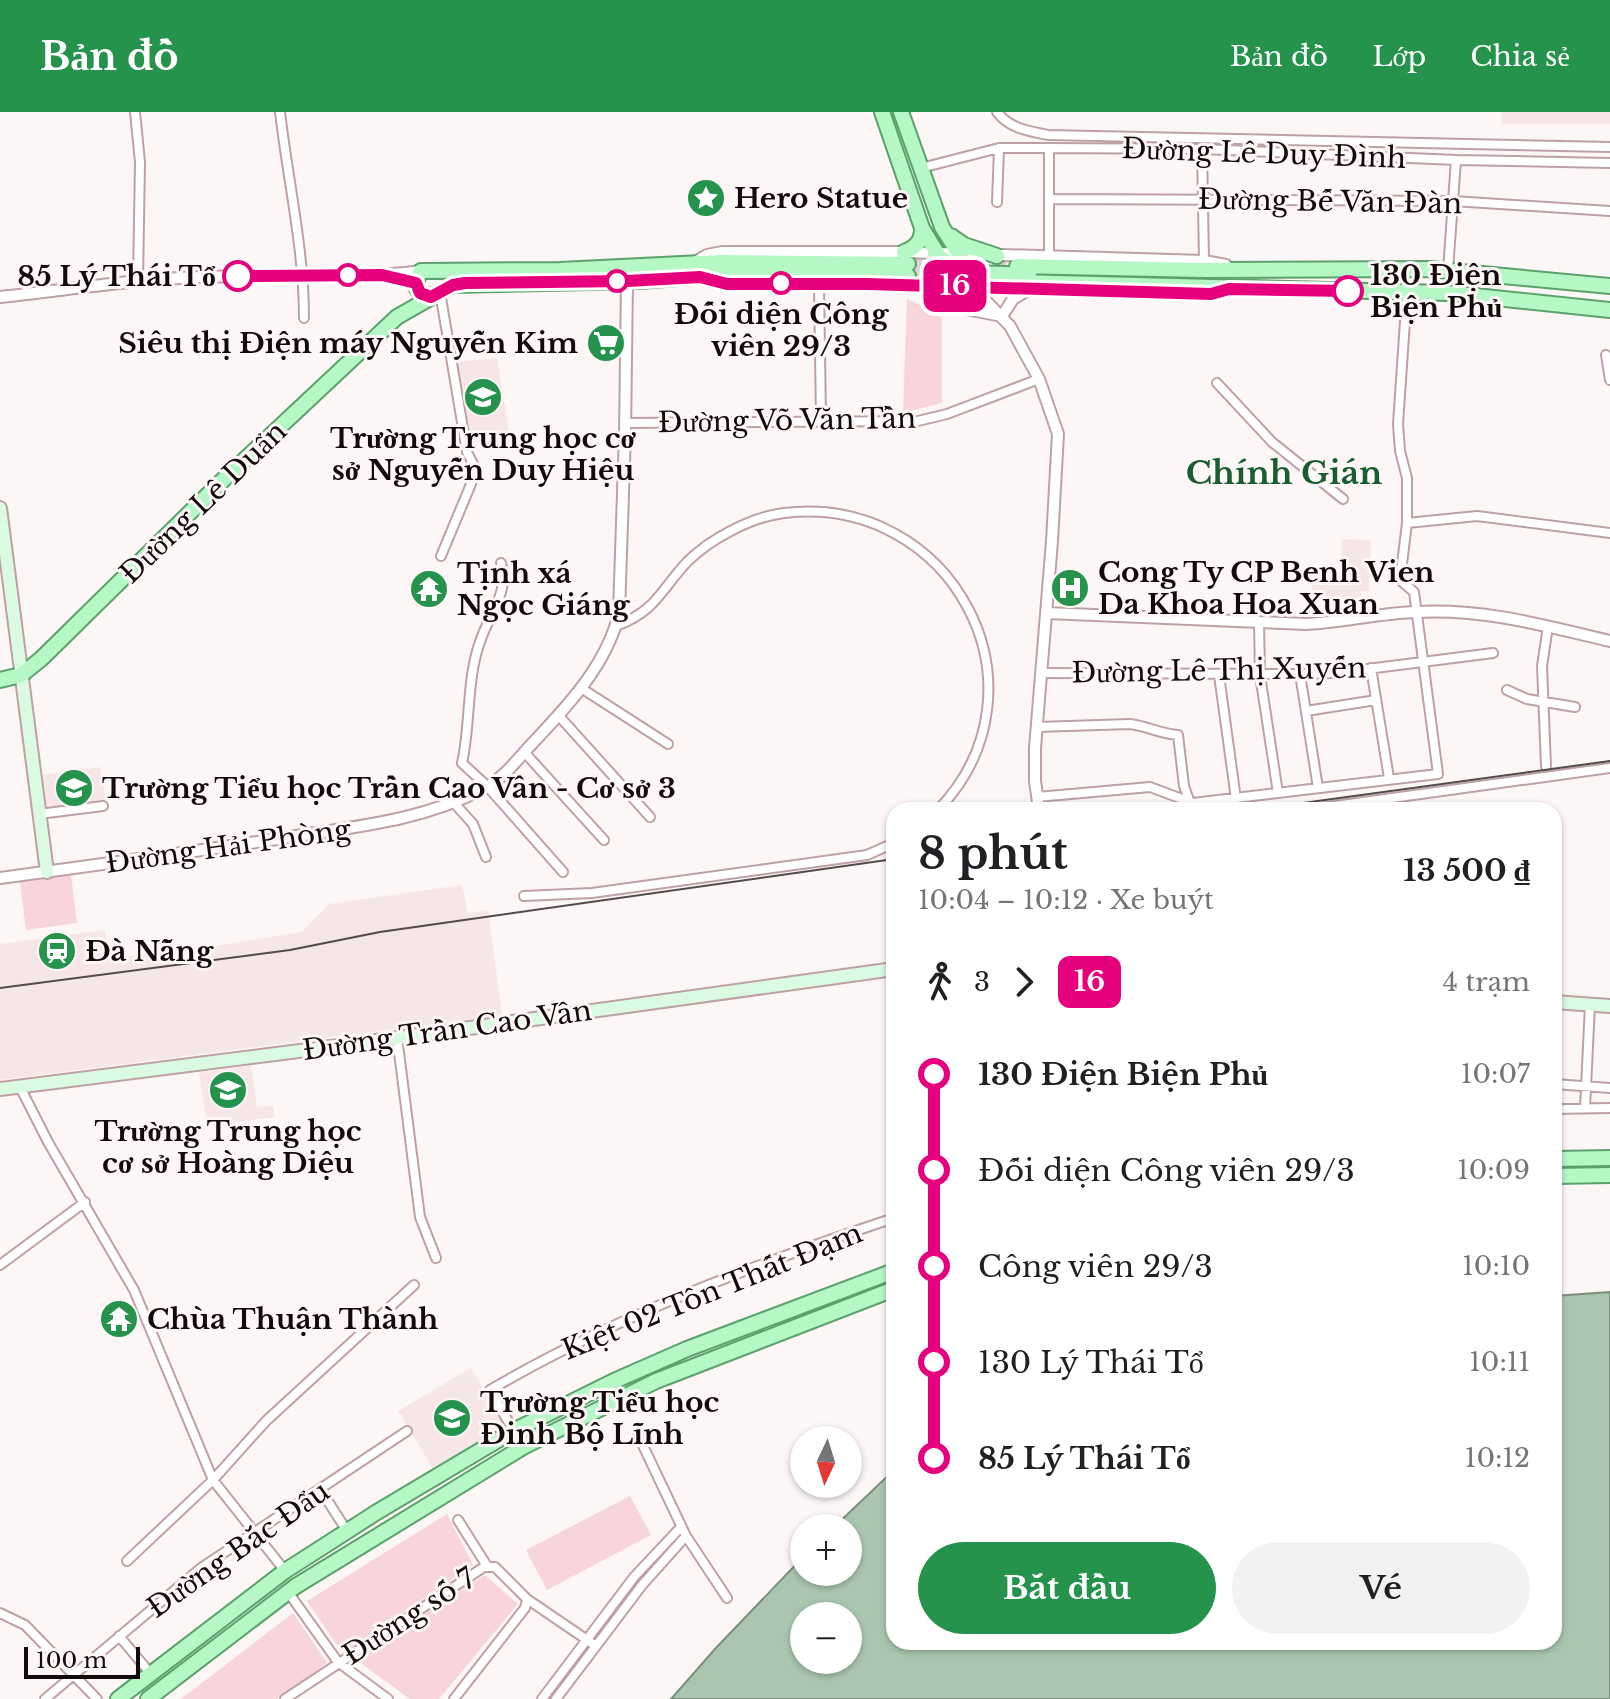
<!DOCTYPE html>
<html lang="vi">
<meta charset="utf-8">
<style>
body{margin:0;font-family:"Libre Baskerville",serif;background:#f2f2f2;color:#202124;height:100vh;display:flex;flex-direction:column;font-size:30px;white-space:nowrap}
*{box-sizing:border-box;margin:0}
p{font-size:26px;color:#757577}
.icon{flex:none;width:44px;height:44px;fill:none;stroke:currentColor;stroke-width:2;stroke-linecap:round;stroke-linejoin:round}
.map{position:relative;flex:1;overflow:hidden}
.side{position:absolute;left:886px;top:690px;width:676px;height:848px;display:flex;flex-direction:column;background:#fff;border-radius:24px;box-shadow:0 2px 6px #0004}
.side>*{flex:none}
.badge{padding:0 16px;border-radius:12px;font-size:28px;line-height:52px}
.needle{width:52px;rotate:184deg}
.tools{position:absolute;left:790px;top:1314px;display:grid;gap:16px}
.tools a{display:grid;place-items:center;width:72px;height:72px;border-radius:50%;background:#fff;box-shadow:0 2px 6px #0004;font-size:40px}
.scale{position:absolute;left:24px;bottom:20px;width:116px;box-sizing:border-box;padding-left:8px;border:4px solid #130a0b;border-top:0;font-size:22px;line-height:28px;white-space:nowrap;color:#130a0b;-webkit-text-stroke:6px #fcf6f7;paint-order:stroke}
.map>.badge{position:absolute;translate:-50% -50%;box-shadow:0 0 0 4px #fff}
.legs{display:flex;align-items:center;gap:12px;height:88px;padding:0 32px;font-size:26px}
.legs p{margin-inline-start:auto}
.head{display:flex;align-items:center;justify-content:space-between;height:136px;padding:0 32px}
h1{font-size:44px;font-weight:800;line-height:60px}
.button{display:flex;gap:16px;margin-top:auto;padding:16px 32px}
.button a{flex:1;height:92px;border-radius:48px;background:#25934c;color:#fff;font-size:32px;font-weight:800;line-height:92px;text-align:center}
.button a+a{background:#f2f2f2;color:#202124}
ul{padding:0 32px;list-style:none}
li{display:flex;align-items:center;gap:28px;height:96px;font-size:30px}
li i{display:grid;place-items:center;width:12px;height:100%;margin:0 10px;background:currentColor}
li i::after{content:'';width:20px;height:20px;margin:-10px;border:6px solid;border-radius:50%;background:#fff}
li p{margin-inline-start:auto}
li:first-child i{background:linear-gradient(#0000 50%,currentColor 0)}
li:last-child i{background:linear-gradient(currentColor 50%,#0000 0)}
header{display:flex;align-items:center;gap:48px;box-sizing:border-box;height:112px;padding:0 40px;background:#25934c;color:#fff}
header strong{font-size:38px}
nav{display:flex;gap:44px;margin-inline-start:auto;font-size:28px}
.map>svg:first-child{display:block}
.built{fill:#f6e6e8}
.green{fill:#f7d5db}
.water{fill:#aac6af;stroke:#7d8e7e;stroke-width:2;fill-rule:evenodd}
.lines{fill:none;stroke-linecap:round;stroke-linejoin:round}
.primary-tunnel{stroke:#d9d3d4;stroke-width:14;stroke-dasharray:14 7;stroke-linecap:butt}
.minor-casing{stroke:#bea1a5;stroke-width:12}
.tertiary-casing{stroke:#bea1a5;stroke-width:14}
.secondary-casing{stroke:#bea1a5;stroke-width:16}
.primary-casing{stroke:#5ca16c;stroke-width:18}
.minor{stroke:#fff;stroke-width:8}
.tertiary{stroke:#fff;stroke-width:10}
.secondary{stroke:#dafbe2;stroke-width:12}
.primary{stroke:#b5f8c6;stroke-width:14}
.rail{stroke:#524a4b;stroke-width:2}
.line-1-casing{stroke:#fff;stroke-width:18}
.line-1{stroke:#e6007e;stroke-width:12}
.stop-1-dot{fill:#fff;stroke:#e6007e;stroke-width:4}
.labels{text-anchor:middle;stroke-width:6;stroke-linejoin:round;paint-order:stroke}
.street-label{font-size:28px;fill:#130a0b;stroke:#fcf6f7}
.poi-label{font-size:28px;font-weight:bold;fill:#130a0b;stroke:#fcf6f7;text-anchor:start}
.stop-label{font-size:28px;font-weight:bold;fill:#130a0b;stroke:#fcf6f7;text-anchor:start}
.quarter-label{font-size:32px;font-weight:bold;fill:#195d30;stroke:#fcf6f7}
</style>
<header>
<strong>Bản đồ</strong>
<nav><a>Bản đồ</a><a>Lớp</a><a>Chia sẻ</a></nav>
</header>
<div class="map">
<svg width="1610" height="1587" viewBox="0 0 1610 1587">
<rect width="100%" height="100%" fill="#fcf6f7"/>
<path class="built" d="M1501,0H1610V12H1502Z
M497,246L509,320L469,323L458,250Z
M1342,427L1371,428L1369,479H1361V502H1356L1357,487L1312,486V472H1340Z
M100,655L106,690L48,699L42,663Z
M462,773L468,801L488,798L502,903L0,968V832L105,818L109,847L209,835L302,820L329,792Z
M251,954L257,995L273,994L275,1005L207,1014L199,961Z
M471,1256L506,1314L433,1357L398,1299Z"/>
<path class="green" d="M907,187L937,201L942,207V291L903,301Z
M71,763L77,811L26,818L20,770Z
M630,1384L651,1423L547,1478L526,1438Z
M447,1402L473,1453L348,1538L339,1536L307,1489Z
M485,1463L518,1492L439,1587H410L362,1552L363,1542Z
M293,1501L327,1551L277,1587H181Z"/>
<path class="water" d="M1610,1180V1587H671L715,1537L804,1444V1460H848V1416H833L894,1358V1530H1554V1184ZM848,1504V1548H804V1504Z"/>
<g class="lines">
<path class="primary-tunnel" d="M908,152L1017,154
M908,164L1018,170"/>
<defs>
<path id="minor" d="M135,0L140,50L138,168
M280,0C288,69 304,137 304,206
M997,0C1010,17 1029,19 1048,23L1610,35
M1049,36V146
M1202,37L1204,149
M921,56L999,36H1049L1202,37L1456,48L1610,51
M1049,87L1453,89L1610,99
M997,90L999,36
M1448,158L1456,48
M819,171L821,309
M440,180L467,340L474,354L471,372L441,444
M1606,243L1610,268
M1217,271L1272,330L1343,387
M625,311L918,309L947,302L1039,267
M1407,411L1477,404L1610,421
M501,451C510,479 490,501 481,527C466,566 471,611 462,651L488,675L563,760
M1259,509L1260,563L1278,681
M616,514C656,499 660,479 687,450C710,427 751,405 784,401C951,381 1056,575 938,698
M1371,556L1389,666
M1041,561L1300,562L1336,561L1493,541
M1300,562L1318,676
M1219,563L1236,687
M581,576L668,632
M1507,578L1527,587L1575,595
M1306,599L1376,588
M559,604L650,705
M1037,615L1130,612C1147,614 1161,622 1178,623L1184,674L1190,691
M525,641L604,728
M1546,654L1542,554L1548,514
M1037,685L1150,675L1193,691L1438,662L1414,480L1400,468L1407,411V366L1400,339L1398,312L1407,180
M454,691L473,712L486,745
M1305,698L1610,656
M39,702L103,694
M524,784L592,781L867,743L894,731
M397,925L420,1105L436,1146
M1554,972L1610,976
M20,975L48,1030L134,1178L213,1368L285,1459
M1585,996L1590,893
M1554,997L1610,996
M0,1153L85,1090
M638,1323L686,1424L727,1486
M523,1335L490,1278C616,1204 756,1152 894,1106
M320,1377L347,1419
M458,1408L487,1454
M127,1449L213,1368L266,1309L414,1173
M288,1480L338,1550L388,1587
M0,1501L25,1513L97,1587
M119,1524L151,1562
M45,1587L201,1456L407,1319
M285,1587L484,1455H495L527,1487L596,1534
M454,1587L525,1496L527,1487
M542,1587L634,1465L681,1415
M556,1587L643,1472L686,1424"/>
<path id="tertiary" d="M695,150L707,143L722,140H904L1204,149L1226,153
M709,167L727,172L960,174
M957,174L986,189L1010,214L1039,267L1058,322L1052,429L1035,636V669L1039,698
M932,175L966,197L1002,204L1013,187L1028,178
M976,175L1028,177
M0,185C67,178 133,167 201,165C274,162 349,169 421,159
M1047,501L1307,512C1344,510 1380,501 1417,500C1483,496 1546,514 1610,529
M0,766C97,753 193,740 290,725C359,714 420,709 483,677C501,668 515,651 528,636C564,598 607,554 619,501L625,321L627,169"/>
<path id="secondary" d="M0,396L47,760
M1554,890L1610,894
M0,977L354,932L894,857"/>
<path id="primary" d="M882,0L922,116L957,174
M901,0L942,115L980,175
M951,124L964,133L997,144
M904,140C916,136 922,129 922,116
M935,141C963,167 993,161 1029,162
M1017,154L1202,158L1429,157L1610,174
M1018,170L1447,181L1610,198
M435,184L423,183L417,177V167L421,159L560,158L722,150L908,152
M0,568L21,563L41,547L222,369L397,205L453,173L640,169L730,162L908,164
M1554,1047L1610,1046
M1554,1064L1610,1063
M118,1587L285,1459L377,1400L513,1319L614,1269L687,1237L894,1159
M148,1587L296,1474L523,1335L656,1269L894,1177"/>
</defs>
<use href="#minor" class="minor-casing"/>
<use href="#tertiary" class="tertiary-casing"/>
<use href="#secondary" class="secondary-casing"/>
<use href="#primary" class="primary-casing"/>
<use href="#minor" class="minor"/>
<use href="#tertiary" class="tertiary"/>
<use href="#secondary" class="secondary"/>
<use href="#primary" class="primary"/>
<path class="rail" d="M1251,698L1610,649
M0,876L290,838L380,820L894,747"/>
</g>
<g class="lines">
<defs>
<path id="line-1" d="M238,164L382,163L416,171L420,181L431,185L453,173L465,171L627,169L700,165L727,172H867L1211,182L1229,177L1348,179"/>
</defs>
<use href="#line-1" class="line-1-casing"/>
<use href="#line-1" class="line-1"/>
</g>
<defs>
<symbol id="sight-disc" viewBox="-11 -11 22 22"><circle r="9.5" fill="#25934c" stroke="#fcf6f7"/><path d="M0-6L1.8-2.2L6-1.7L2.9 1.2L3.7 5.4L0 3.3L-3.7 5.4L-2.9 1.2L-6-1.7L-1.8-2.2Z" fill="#fff"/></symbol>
<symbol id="supermarket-disc" viewBox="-11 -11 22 22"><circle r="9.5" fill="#25934c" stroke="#fcf6f7"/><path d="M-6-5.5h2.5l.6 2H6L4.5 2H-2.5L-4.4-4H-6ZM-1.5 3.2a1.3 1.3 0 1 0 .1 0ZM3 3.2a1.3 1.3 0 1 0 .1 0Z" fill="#fff"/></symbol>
<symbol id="school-disc" viewBox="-11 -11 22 22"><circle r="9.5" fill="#25934c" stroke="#fcf6f7"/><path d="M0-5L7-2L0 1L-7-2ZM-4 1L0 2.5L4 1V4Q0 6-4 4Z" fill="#fff"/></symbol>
<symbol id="hospital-disc" viewBox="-11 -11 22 22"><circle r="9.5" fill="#25934c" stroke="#fcf6f7"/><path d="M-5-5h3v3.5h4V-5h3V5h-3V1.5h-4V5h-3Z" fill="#fff"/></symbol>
<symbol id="temple-disc" viewBox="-11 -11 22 22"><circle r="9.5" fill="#25934c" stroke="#fcf6f7"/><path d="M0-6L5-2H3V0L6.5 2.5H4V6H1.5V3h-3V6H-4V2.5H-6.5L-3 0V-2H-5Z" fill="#fff"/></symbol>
<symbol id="station-disc" viewBox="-11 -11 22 22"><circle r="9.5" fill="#25934c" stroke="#fcf6f7"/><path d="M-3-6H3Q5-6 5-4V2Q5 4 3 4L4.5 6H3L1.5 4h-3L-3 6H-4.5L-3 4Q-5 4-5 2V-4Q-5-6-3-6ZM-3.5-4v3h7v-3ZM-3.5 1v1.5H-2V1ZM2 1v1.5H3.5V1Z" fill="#fff"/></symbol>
</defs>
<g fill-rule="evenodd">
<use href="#sight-disc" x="684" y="64" width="44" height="44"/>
<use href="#supermarket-disc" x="584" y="209" width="44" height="44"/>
<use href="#school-disc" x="461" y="263" width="44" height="44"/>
<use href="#hospital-disc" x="1048" y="454" width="44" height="44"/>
<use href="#temple-disc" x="407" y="455" width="44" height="44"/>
<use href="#school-disc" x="52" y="654" width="44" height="44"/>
<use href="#station-disc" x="35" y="817" width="44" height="44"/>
<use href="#school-disc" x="206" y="956" width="44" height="44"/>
<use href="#temple-disc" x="97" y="1185" width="44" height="44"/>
<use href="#school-disc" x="430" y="1284" width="44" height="44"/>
</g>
<g class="stop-1-dot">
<circle cx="348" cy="163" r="10"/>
<circle cx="238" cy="164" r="14"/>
<circle cx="617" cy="169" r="10"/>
<circle cx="781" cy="171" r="10"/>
<circle cx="1348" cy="179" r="14"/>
</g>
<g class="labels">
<g class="street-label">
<text transform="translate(1264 41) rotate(2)" y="10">Đường Lê Duy Đình</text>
<text transform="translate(1330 89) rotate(1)" y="10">Đường Bế Văn Đàn</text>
<text transform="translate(787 308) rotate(-1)" y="10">Đường Võ Văn Tần</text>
<text transform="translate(203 390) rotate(-44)" y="10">Đường Lê Duẩn</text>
<text transform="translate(1219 558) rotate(-1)" y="10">Đường Lê Thị Xuyến</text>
<text transform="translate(228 734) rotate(-8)" y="10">Đường Hải Phòng</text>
<text transform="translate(447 918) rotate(-8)" y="10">Đường Trần Cao Vân</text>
<text transform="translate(712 1179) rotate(-22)" y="10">Kiệt 02 Tôn Thất Đạm</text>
<text transform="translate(238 1437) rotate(-35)" y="10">Đường Bắc Đẩu</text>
<text transform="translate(409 1504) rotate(-33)" y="10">Đường số 7</text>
</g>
<g class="poi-label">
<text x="734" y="96">Hero Statue</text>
<text x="578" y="241" text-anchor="end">Siêu thị Điện máy Nguyễn Kim</text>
<text x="483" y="336" text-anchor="middle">Trường Trung học cơ<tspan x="483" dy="32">sở Nguyễn Duy Hiệu</tspan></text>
<text x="1098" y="470">Cong Ty CP Benh Vien<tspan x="1098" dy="32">Da Khoa Hoa Xuan</tspan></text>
<text x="457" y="471">Tịnh xá<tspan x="457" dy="32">Ngọc Giáng</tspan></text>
<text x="102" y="686">Trường Tiểu học Trần Cao Vân - Cơ sở 3</text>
<text x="85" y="849">Đà Nẵng</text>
<text x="228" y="1029" text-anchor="middle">Trường Trung học<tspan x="228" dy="32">cơ sở Hoàng Diệu</tspan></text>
<text x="147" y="1217">Chùa Thuận Thành</text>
<text x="480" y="1300">Trường Tiểu học<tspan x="480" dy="32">Đinh Bộ Lĩnh</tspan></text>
</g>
<g class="stop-label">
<text x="1370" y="173">130 Điện<tspan x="1370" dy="32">Biện Phủ</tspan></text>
<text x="216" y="174" text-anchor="end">85 Lý Thái Tổ</text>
<text x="781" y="212" text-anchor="middle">Đối diện Công<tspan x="781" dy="32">viên 29/3</tspan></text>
</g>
<g class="quarter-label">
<text x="1284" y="372">Chính Gián</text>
</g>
</g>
</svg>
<div class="tools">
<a><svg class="needle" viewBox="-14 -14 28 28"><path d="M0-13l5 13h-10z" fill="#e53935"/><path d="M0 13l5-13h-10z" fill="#757577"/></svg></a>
<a>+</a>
<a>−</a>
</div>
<div class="scale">100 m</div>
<b class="badge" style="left:955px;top:174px;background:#e6007e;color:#fff">16</b>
<section class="side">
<div class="head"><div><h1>8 phút</h1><p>10:04 – 10:12 · Xe buýt</p></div><b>13 500 ₫</b></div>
<div class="legs"><svg class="icon" aria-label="walk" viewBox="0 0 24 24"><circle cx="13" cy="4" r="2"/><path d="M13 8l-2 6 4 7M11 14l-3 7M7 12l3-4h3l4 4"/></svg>3<svg class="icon" aria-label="forward" viewBox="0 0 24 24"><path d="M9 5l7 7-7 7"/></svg><b class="badge" style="background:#e6007e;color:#fff">16</b><p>4 trạm</p></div>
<ul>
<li><i style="color:#e6007e"></i><b>130 Điện Biện Phủ</b><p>10:07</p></li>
<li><i style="color:#e6007e"></i><span>Đối diện Công viên 29/3</span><p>10:09</p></li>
<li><i style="color:#e6007e"></i><span>Công viên 29/3</span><p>10:10</p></li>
<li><i style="color:#e6007e"></i><span>130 Lý Thái Tổ</span><p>10:11</p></li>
<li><i style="color:#e6007e"></i><b>85 Lý Thái Tổ</b><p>10:12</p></li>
</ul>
<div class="button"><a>Bắt đầu</a><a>Vé</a></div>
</section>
</div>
